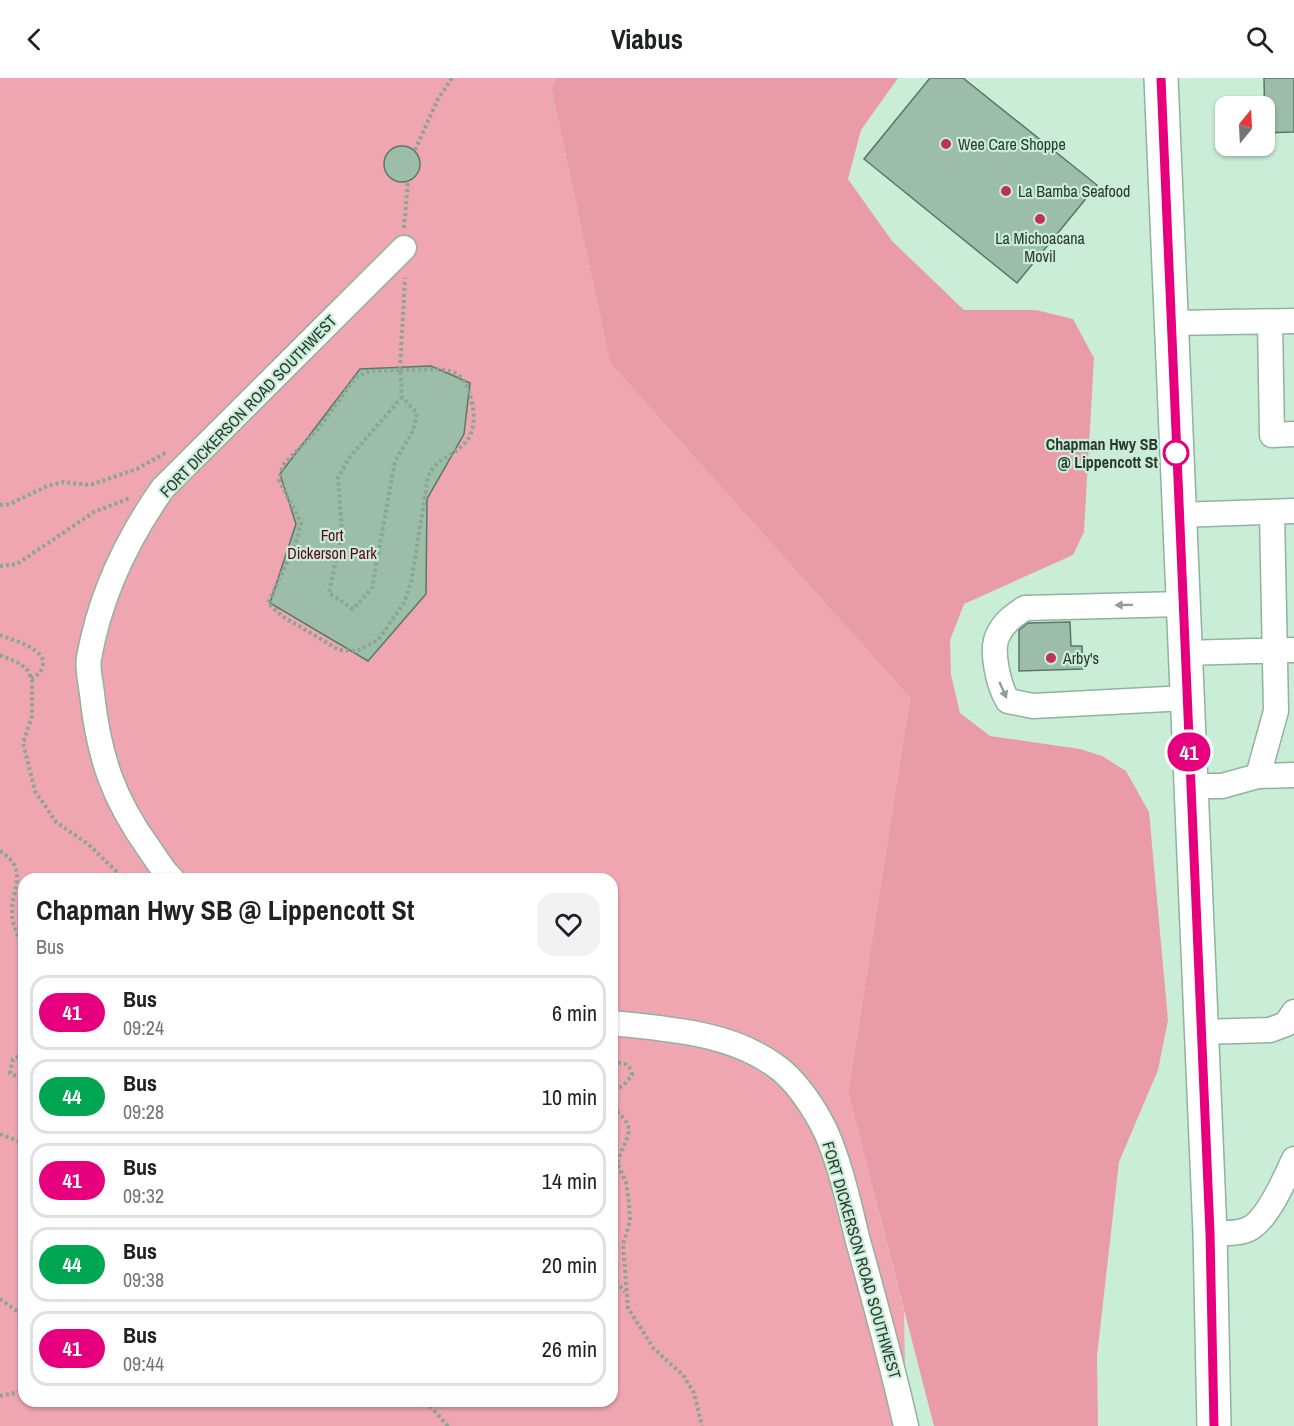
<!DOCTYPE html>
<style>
body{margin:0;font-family:"Archivo Narrow",sans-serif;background:#f2f2f2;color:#202124;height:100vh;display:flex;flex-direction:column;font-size:22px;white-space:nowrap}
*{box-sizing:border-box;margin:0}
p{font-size:20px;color:#757577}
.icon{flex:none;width:33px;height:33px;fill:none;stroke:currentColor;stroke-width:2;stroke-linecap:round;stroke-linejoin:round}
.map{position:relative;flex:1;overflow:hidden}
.drawer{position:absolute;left:18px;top:795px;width:600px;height:534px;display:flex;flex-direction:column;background:#fff;border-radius:18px;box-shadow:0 2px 4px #0004}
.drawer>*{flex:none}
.badge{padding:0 12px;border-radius:20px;font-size:21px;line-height:39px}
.needle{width:39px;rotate:18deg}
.tools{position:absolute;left:1215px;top:18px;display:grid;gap:12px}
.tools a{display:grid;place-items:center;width:60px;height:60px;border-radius:12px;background:#fff;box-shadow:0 2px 4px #0004;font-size:30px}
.map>.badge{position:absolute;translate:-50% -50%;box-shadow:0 0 0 3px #fff}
.round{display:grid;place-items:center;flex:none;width:63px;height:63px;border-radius:18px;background:#f2f2f2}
.overview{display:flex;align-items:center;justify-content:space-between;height:102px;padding:0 18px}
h1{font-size:28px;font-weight:700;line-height:45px}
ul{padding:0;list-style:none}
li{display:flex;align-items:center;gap:18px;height:75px;margin:0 12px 9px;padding:0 6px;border:3px solid #e0e0e0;border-radius:18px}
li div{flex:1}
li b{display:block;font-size:22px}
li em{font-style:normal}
li .badge{min-width:66px;font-weight:700;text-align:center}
header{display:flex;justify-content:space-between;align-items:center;height:78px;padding:0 18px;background:#fff;font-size:27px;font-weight:700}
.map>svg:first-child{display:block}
.green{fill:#efa6b0;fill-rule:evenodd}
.forest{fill:#e99ca7}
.building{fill:#9bbda9;stroke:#597866;stroke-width:1.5}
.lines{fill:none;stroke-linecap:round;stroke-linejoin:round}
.minor-casing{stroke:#91b29e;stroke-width:27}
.highway-casing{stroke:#91b29e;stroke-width:36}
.path{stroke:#8aa595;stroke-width:4;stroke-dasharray:3 3;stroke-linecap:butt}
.minor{stroke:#fff;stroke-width:24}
.highway{stroke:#fff;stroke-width:33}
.oneway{fill:#959c98}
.line-casing{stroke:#fff;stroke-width:14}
.line{stroke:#e6007e;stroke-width:9}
.poi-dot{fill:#c03157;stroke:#caedd8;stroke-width:2}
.stop-dot{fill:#fff;stroke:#e6007e;stroke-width:3}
.labels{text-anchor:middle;stroke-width:4.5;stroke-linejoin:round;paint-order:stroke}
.poi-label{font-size:16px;fill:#2b3830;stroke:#caedd8;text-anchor:start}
.street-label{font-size:16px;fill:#2b3830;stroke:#caedd8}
.stop-label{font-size:16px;font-weight:bold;fill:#2b3830;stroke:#caedd8;text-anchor:end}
.park-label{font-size:16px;fill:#600423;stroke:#caedd8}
</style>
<header><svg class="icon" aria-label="back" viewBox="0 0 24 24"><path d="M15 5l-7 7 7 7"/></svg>Viabus<svg class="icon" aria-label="search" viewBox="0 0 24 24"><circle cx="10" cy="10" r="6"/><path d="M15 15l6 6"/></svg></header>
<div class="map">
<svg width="1294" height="1348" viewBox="0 0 1294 1348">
<rect width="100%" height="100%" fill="#caedd8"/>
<path class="green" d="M0,0H557L551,9L610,285L910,620L848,1015L904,1233L906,1348H0ZM24,801H612V1323H24Z"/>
<path class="forest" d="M557,0H898L861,52L848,101L892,163L964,232H1036L1073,241L1094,280L1084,454L1073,477L964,526L950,562L951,597L960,635L990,658L1080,671L1102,678L1126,693L1149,734L1168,942L1158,992L1119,1084L1097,1278L1098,1348H934L848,1015L910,620L610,285L551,9Z"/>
<path class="building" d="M930,0H963L1097,107L1017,205L864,81Z
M1264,0H1294V54L1265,55Z
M384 86a18 18 0 1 1 36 0a18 18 0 1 1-36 0Z
M431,288L470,305L464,356L427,421L426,516L368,583L270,525L296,446L280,396L360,291Z
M1070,544L1071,568H1082L1083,591L1019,593V552L1028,545Z"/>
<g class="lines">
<defs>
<path id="minor" d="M1171,245L1294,243
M1270,245L1272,357L1294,356
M1178,437L1294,433
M1182,526L1025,530C1013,538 1004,544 998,557C990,572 999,609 1008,623L1033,628L1186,620
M1184,575L1294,572
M1258,698L1294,697
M1190,708H1222L1258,698L1276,633L1272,434
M172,801C163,793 157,782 150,772C113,721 99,679 92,616C91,605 87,591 89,580C100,518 127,461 163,410L404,170
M612,945C667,951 727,954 773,986C795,1000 815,1031 826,1054C841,1088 849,1127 858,1163C875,1224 892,1286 906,1348
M1201,954L1270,952L1286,946L1294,934
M1210,1155C1222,1155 1241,1157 1252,1149C1269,1138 1286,1099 1294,1081"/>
<path id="highway" d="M1161,0L1210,1155L1214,1348"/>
</defs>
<use href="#minor" class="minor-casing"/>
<use href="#highway" class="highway-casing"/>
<path class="path" d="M415,72L438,21L452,0
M404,150L408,104
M400,292C441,293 465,280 473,330C475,341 473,357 465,365C451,380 437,379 428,399L411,505L404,525L378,562L357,573L339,572L282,538L268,525L295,467L301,445L279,402L283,387L318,351L356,299L370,293Z
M402,319L349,380L338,400L342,453L329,515L353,531L372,510L395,383L413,353L417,335L402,319L400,290L405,200
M0,427L10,426L47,408L63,404L90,407L137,391L167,374
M0,488L17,486L94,434L130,420
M0,557C12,562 50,571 42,590C40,596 36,598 31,600
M0,577L21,586L28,593L32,602V638L23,665L35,713L56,744L88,766L124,801
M0,773C30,792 11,811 12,834C12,848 19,859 24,871
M24,976L13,981L10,995L24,1002
M612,985C623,984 630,985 632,997L623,1008L612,1012
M612,1030C641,1051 625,1059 617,1085L626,1104L629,1125L630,1143L623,1166L628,1230L654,1271L683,1297L694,1315L702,1348
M0,1056L24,1065
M612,1199L625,1214
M0,1221L24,1238
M0,1318L24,1313
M117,1323H129
M419,1323L430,1328L448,1348"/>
<use href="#minor" class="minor"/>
<use href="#highway" class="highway"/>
</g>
<defs><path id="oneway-solid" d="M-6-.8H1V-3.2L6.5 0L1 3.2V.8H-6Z" transform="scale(1.5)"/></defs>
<g class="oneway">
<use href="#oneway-solid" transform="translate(1124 527) rotate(179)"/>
<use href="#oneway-solid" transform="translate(1003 612) rotate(66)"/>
</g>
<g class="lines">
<defs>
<path id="line" d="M1161,0L1210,1155L1214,1348"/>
</defs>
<use href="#line" class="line-casing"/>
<use href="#line" class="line"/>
</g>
<g class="poi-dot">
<circle cx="946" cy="66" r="6"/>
<circle cx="1006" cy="113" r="6"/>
<circle cx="1040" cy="141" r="6"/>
<circle cx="1051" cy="580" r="6"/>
</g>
<circle class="stop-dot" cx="1176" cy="375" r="12"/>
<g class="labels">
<g class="poi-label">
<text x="958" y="72">Wee Care Shoppe</text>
<text x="1018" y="119">La Bamba Seafood</text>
<text x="1040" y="166" text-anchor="middle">La Michoacana<tspan x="1040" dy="18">Movil</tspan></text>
<text x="1063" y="586">Arby's</text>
</g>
<g class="street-label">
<text transform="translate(248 328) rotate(-46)" y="6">FORT DICKERSON ROAD SOUTHWEST</text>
<text transform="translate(862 1182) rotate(74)" y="6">FORT DICKERSON ROAD SOUTHWEST</text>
</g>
<g class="stop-label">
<text x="1158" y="372">Chapman Hwy SB<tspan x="1158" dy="18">@ Lippencott St</tspan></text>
</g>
<g class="park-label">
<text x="332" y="463">Fort<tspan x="332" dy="18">Dickerson Park</tspan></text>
</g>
</g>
</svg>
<div class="tools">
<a><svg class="needle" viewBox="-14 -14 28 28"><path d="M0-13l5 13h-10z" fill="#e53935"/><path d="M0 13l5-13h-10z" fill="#757577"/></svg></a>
</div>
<b class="badge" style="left:1189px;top:674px;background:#e6007e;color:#fff">41</b>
<section class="drawer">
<div class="overview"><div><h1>Chapman Hwy SB @ Lippencott St</h1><p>Bus</p></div><a class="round"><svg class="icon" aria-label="heart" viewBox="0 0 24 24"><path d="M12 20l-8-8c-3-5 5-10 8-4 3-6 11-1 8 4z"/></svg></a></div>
<ul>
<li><span class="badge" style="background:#e6007e;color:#fff">41</span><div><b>Bus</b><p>09:24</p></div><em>6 min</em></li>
<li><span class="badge" style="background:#00a651;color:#fff">44</span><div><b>Bus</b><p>09:28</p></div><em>10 min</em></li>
<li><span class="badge" style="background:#e6007e;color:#fff">41</span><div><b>Bus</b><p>09:32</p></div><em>14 min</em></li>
<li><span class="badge" style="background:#00a651;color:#fff">44</span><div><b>Bus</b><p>09:38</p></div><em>20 min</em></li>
<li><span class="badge" style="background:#e6007e;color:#fff">41</span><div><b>Bus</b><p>09:44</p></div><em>26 min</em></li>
</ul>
</section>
</div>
